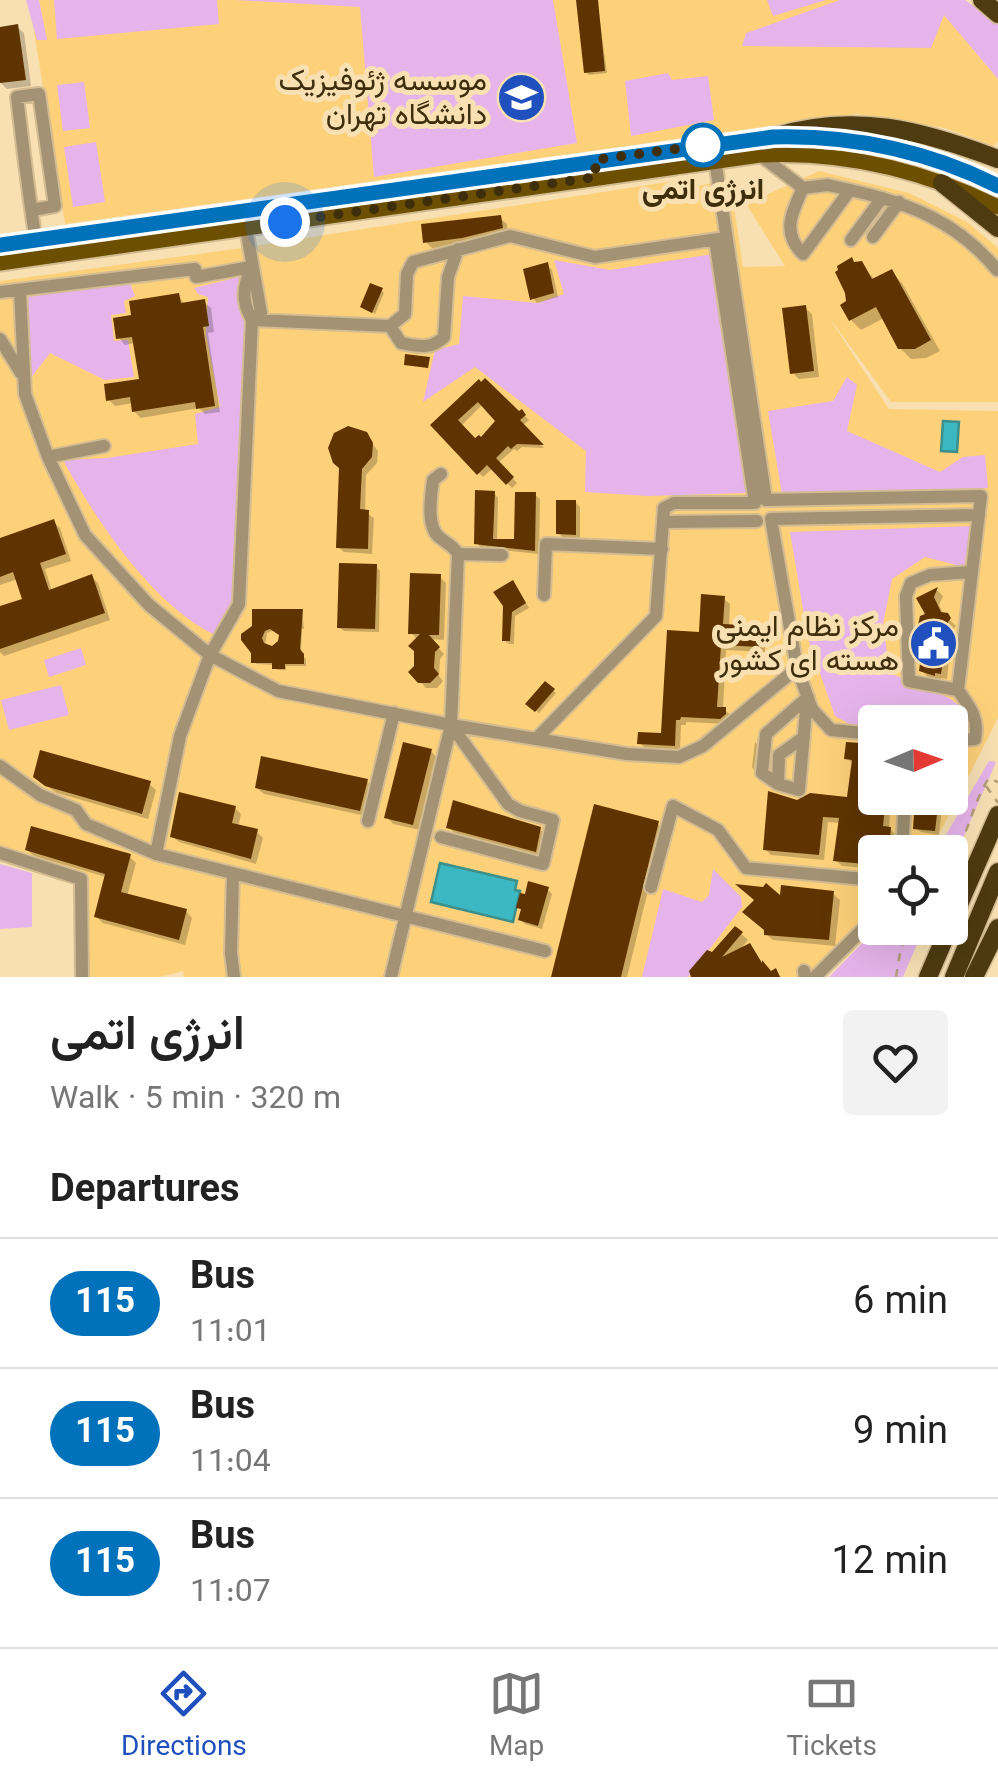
<!DOCTYPE html>
<meta charset="utf-8">
<style>
body{margin:0;font-family:Georgia,Vazirmatn,serif;background:#f2f2f2;color:#222;height:100vh;display:flex;flex-direction:column;font-size:38px;white-space:nowrap}
*{box-sizing:border-box;margin:0}
p{font-size:32px;color:#767676}
.icon{flex:none;width:55px;height:55px;fill:none;stroke:currentColor;stroke-width:2;stroke-linecap:round;stroke-linejoin:round}
.map{position:relative;height:977px;overflow:hidden}
.panel{display:flex;flex-direction:column;background:#fff;flex:1}
.panel>*{flex:none}
.badge{padding:0 20px;border-radius:32px;font-size:35px;line-height:65px}
.needle{width:65px;rotate:88deg}
.controls{position:absolute;left:858px;top:705px;display:grid;gap:20px}
.controls a{display:grid;place-items:center;width:110px;height:110px;border-radius:10px;background:#fff;box-shadow:0 10px 40px #0002;font-size:50px}
.you{position:absolute;width:50px;height:50px;margin:-25px;border:8px solid #fff;border-radius:50%;background:#1a73e8;box-shadow:0 0 0 15px #1a73e833}
.map>.badge{position:absolute;translate:-50% -50%;box-shadow:0 0 0 5px #fff}
h2{padding:0 50px;font-size:38px;line-height:90px}
.round{display:grid;place-items:center;flex:none;width:105px;height:105px;border-radius:10px;background:#f2f2f2}
.summary{display:flex;align-items:center;justify-content:space-between;height:170px;padding:0 50px}
h1{font-size:48px;font-weight:600;line-height:75px}
ul{padding:0;list-style:none}
li{display:flex;align-items:center;gap:30px;height:130px;padding:0 50px;border-top:2px solid #e0e0e0}
li div{flex:1}
li b{display:block;font-size:38px}
li em{font-style:normal}
li .badge{min-width:110px;font-weight:700;text-align:center}
.tab-bar{display:flex;justify-content:space-around;align-items:center;height:140px;border-top:2px solid #e0e0e0;background:#fff;font-size:28px;color:#767676}
.tab-bar a{display:grid;justify-items:center;gap:5px}
.tab-bar .current{color:#1f50bd}
.map>svg:first-child{display:block}
.built{fill:#fdd17a;fill-rule:evenodd}
.green{fill:#e6b4eb}
.water{fill:#3bb8c2;stroke:#3c8f8b;stroke-width:2.5}
.shadow{fill:#0003;fill-rule:evenodd}
.building{fill:#5f3400;fill-rule:evenodd}
.lines{fill:none;stroke-linecap:round;stroke-linejoin:round}
.minor-casing{stroke:#d3bc92;stroke-width:16}
.major-casing{stroke:#d3bc92;stroke-width:19}
.highway-casing{stroke:#d3bc92;stroke-width:21}
.path{stroke:#b39e75;stroke-width:2.5;stroke-dasharray:8 8;stroke-linecap:butt}
.minor{stroke:#a39273;stroke-width:12}
.major{stroke:#6d4f02;stroke-width:15}
.highway{stroke:#4f3b10;stroke-width:18}
.line-casing{stroke:#fff;stroke-width:22}
.line{stroke:#0072bc;stroke-width:15}
.walk{stroke:#3e2e0c;stroke-width:10;stroke-dasharray:0 18}
.stop-dot{fill:#fff;stroke:#0072bc;stroke-width:5}
.labels{text-anchor:middle;stroke-width:10;stroke-linejoin:round;paint-order:stroke}
.poi-label{font-size:30px;fill:#3e2e0c;stroke:#f8e0b3;text-anchor:end}
.stop-label{font-size:30px;font-weight:bold;fill:#3e2e0c;stroke:#f8e0b3}
</style>
<div class="map">
<svg width="998" height="977" viewBox="0 0 998 977">
<rect width="100%" height="100%" fill="#f8e0b3"/>
<path class="built" d="M29,0H932L998,79V141L994,146L945,128L856,114L65,224Z
M819,171L909,193L967,222L998,248V402H891L828,316L889,409L998,411V718L930,852H875V926L849,955L824,977H184L183,971L160,977H86L87,875L0,847V281L235,249L693,178L698,186L730,179L743,267L785,266L746,204ZM875,722H950V798H875Z"/>
<path class="green" d="M26,0H39L47,40H37Z
M54,0H217L219,24L57,39Z
M235,0H553L577,143L374,177L360,7Z
M767,0H826L773,16Z
M840,0H965L998,23V79L944,15L931,48L742,46L746,33Z
M668,73L672,80L708,76L714,120L631,136L625,81Z
M84,82L90,128L63,131L57,85Z
M96,142L105,202L73,207L64,147Z
M822,143C884,153 942,165 998,194V201L849,152L617,168C683,149 753,144 822,143Z
M537,176L538,183L294,214L315,208Z
M713,254L746,493L648,496L585,492L586,451L475,367L423,402L435,350L459,344L463,296L538,303L564,294L554,260L610,270Z
M239,277L240,309L249,321L234,604L213,634C151,603 96,520 63,460L107,458L198,444L195,414L220,407L206,334L208,297L198,294L194,288Z
M130,283L135,296L124,301L126,313L111,315L114,341L128,340L134,377L105,380L50,353L27,383L26,297Z
M847,377L857,385L847,431L940,472L963,457L985,455L988,488L782,494L768,411L833,401Z
M973,526L964,567L925,557L892,579L883,624L890,673L949,698L966,710L973,729L968,736L950,734V722H875V729L855,727L835,716L808,639L790,532Z
M81,648L86,665L49,677L44,660Z
M61,685L69,715L9,730L1,700Z
M989,761L996,762L950,868V852H936Z
M0,864L32,873V927L0,929Z
M713,869L741,897L742,907L688,977H642L663,889L702,902L709,895Z
M877,928H924L903,977H829Z"/>
<path class="water" d="M943,421L959,422L957,452L941,451Z
M440,863L517,881L515,890L520,891L513,922L431,902Z"/>
<path class="shadow" d="M597,0L607,73L589,75L586,72Z
M17,27L24,33L31,86L7,89L1,83L0,29Z
M500,218L507,224L508,234L470,244L432,248L426,242Z
M855,264H861L875,280L891,272L902,283L940,351L926,358L911,359L900,348L884,318L861,330L851,320L849,302Z
M547,265L552,270L558,297L537,303L533,298Z
M381,290L384,293L375,314L365,309Z
M178,295L185,305L204,302L211,308L214,332L208,333L220,412L205,414L199,408L141,418L134,411L133,403L115,406L109,400L141,381L135,343L125,345L119,338L134,317Z
M805,308L812,314L819,377L799,379L792,372Z
M485,381L518,414L526,417L529,420L522,426L544,448L522,447L517,451L514,449L498,463L517,483L512,488L493,468L483,477L433,425ZM483,404L498,421L481,441H475L461,426Z
M366,436L378,451L377,463L366,475L365,512L374,518L372,554L344,552L338,547Z
M494,493L498,498L497,541L516,542L535,495L540,499L539,554L481,548L477,543Z
M575,502L580,507V539L563,538L559,533Z
M53,522L60,528L71,561L45,569L52,591L91,577L98,583L110,620L4,656L0,652V609L25,600L18,579L0,585V540Z
M376,566L380,571L379,632L344,631L339,627Z
M440,577L446,583L444,640L430,639L444,654L440,659L439,676L443,681L437,688H426L412,672L416,667L418,640L411,633Z
M517,587L529,608L515,616L514,644H509L504,640Z
M937,590L943,596L939,605L944,615L956,626L952,632L953,659L949,660L947,679L941,678V680L928,677L921,670L929,616L920,599Z
M723,598L730,604L729,627L759,628L765,634V652L726,650L723,709L731,715L727,724L686,722V725H681L680,751L646,749L640,743L663,736L701,635Z
M302,612L304,629H302L301,654L306,659V666H286V670H277L275,665L256,664L253,653L243,639ZM275,630L281,635V642L272,649L265,646L267,633Z
M545,684L556,693L539,713L529,704Z
M755,742L757,744L754,770L752,767Z
M875,745V798H891L889,828L896,835L894,852H875V869L842,866L836,860L841,823L828,822L824,860L771,855L765,849L798,802L850,800L854,765L847,758Z
M431,751L437,758L420,830L393,824L387,817Z
M950,751L960,752L965,757L962,777L950,775Z
M367,781L373,788L366,816L264,794L257,788Z
M42,783L149,784L156,790L148,819L57,793Z
M917,798H943L939,835L921,832L916,828Z
M235,808L241,814L238,827L257,832L263,838L256,864L179,842L172,836Z
M657,823L663,829L627,977H553Z
M449,827L540,829L546,836L542,857L455,834Z
M27,850L129,856L136,863L127,896L186,911L192,918L185,945L103,923L96,916L106,877L34,856Z
M548,890L552,894L542,929L525,924L520,919L523,911L519,907Z
M833,894L840,900L835,946L773,940L766,934L782,900Z
M736,929L748,940L738,952L766,975L775,971L781,977H693Z"/>
<path class="building" d="M576,0H598L605,71L584,73Z
M18,24L26,80L0,83V27Z
M501,215L503,228L462,238L423,243L421,224Z
M852,257L854,262L862,261L872,279L892,269L931,340L915,349H898L876,307L849,321L840,305L846,301L845,293L835,272L838,270L837,266Z
M548,262L554,293L530,300L523,269Z
M370,283L383,288L372,313L360,307Z
M179,293L181,303L205,299L209,326L203,327L215,406L196,409L195,402L132,412L130,397L106,401L104,384L139,379L132,337L116,339L113,318L131,315L129,301Z
M806,305L814,371L790,374L782,308Z
M405,354L430,357L428,368L404,365Z
M485,378L519,411L522,409L526,415L520,420L544,445L517,444L511,449L508,446L496,458L514,477L506,485L487,465L477,475L430,425L479,379L481,382ZM478,402L495,421L481,437L479,435L475,438L458,420Z
M348,426L367,432L373,443L372,457L362,469L360,509L369,510L368,549L336,548L339,468L333,463L328,448L334,433Z
M475,490L495,491L493,539H514L515,492H536L535,551L474,544Z
M556,500H576V535L556,534Z
M54,519L66,554L40,563L49,590L92,574L105,613L0,649V606L22,599L13,572L0,577V538Z
M339,563L377,564L375,629L337,628Z
M410,573L441,574L439,635H429L440,647L435,652L434,668L439,674L430,683H418L408,672L414,666V651L408,646L420,634H408Z
M513,580L526,603L512,612L510,641H502L503,606L493,592Z
M938,587L934,597L941,612L948,613L951,618L946,625L947,653L944,654L941,674L935,673V676L919,671L924,633L918,625L920,616L925,614L916,598Z
M701,594L725,596L723,624L760,626L759,647L721,645L717,707H726V714L720,719L681,717L680,720H676L675,746L637,744L638,732L661,733L667,630L699,632Z
M252,609H303L300,649L304,654V664H285V669H272V663H251V653L241,640V634L252,626ZM270,629L279,635L278,641L272,646L264,643L262,638L265,631Z
M545,681L555,689L535,712L525,704Z
M403,742L432,749L413,825L384,818Z
M846,742L875,744V798H886L883,826L891,827L889,852H875V865L833,861L839,818L823,817L819,855L763,850L768,791L797,800L810,793L847,797L852,760L844,759Z
M40,750L151,781L142,814L45,786L33,777Z
M961,750L958,773L950,772V751Z
M261,756L368,779L360,811L255,788Z
M179,792L236,806L232,823L258,829L251,859L170,837Z
M915,798H939L935,831L913,829Z
M453,800L541,827L536,852L446,828Z
M594,804L659,821L627,952L621,977H551Z
M31,826L131,854L121,892L187,909L179,940L94,917L105,874L25,850Z
M528,881L549,887L538,926L518,920L521,909L516,908L520,893L525,894Z
M766,883L780,895L781,885L834,891L829,940L764,935V930L742,912L754,900L735,884L763,887Z
M735,926L743,932L722,957L750,943L762,963V960L771,971L776,968L780,977H691L689,971L707,950L712,952Z"/>
<g class="lines">
<defs>
<path id="minor" d="M760,155L803,188C792,212 781,233 803,254L850,190L828,185L803,188
M715,160L766,500L981,496L958,690C970,707 979,718 975,739L950,741
M850,190C909,203 958,222 997,270
M32,210L55,206L39,94L17,97C23,145 28,193 36,241
M246,228L261,313L252,320C241,300 243,289 251,267
M873,237L899,202
M851,240L882,198
M20,290L25,394L48,457L85,535L149,605L210,655L278,691L451,725L627,754L679,757L703,746L797,668
M0,292L195,269L196,277L251,267
M390,326L401,343C418,346 431,350 444,337L448,277L458,249
M0,339L21,373
M48,457L104,446
M665,522L757,521
M458,554L502,555
M544,595L546,544L662,549
M958,690L909,681L906,596L911,583L930,575L970,572
M875,734L831,730L812,709L797,668L771,519L979,515
M804,737L779,755L778,784L799,790L807,699
M537,738L656,616L664,508L674,503H755L715,240
M0,766L40,795L76,810L86,824L156,854L545,951
M778,784L762,773L766,734L808,697
M368,821L394,713
M441,837L543,864L553,820L520,811L508,804L451,725
M902,852L905,798
M0,853L81,879L82,977
M156,854L180,736L210,655L239,604L252,320L390,326L405,314L407,274L413,262L510,236L595,257L725,238
M233,873L231,953L234,977
M651,887L673,806L718,830L746,868L875,880
M804,971L805,977
M391,977L451,725L458,554C453,545 447,544 439,537C426,526 431,496 433,480L441,474
M815,977L875,917"/>
<path id="major" d="M0,245L773,137C851,135 928,151 998,186
M0,263L760,155C843,151 923,170 998,207"/>
<path id="highway" d="M982,0L998,14
M773,137C855,112 921,130 998,159
M942,183L998,228
M950,925L998,815
M928,977L949,928
M954,977L998,872
M974,977L998,928"/>
</defs>
<use href="#minor" class="minor-casing"/>
<use href="#major" class="major-casing"/>
<use href="#highway" class="highway-casing"/>
<path class="path" d="M986,786L998,803
M950,859C969,837 971,805 989,778L998,782
M896,977L901,947L914,928"/>
<use href="#minor" class="minor"/>
<use href="#major" class="major"/>
<use href="#highway" class="highway"/>
</g>
<g class="lines">
<defs>
<path id="line" d="M0,245L773,137C851,135 928,151 998,186"/>
</defs>
<use href="#line" class="line-casing"/>
<use href="#line" class="line"/>
<path class="walk" d="M285,222L597,177L594,160L713,144L703,145"/>
</g>
<defs>
<symbol id="university-disc" viewBox="-11 -11 22 22"><circle r="9.5" fill="#1f50bd" stroke="#f8e0b3"/><path d="M0-5L7-2L0 1L-7-2ZM-4 1L0 2.5L4 1V4Q0 6-4 4Z" fill="#fff"/></symbol>
<symbol id="civic-disc" viewBox="-11 -11 22 22"><circle r="9.5" fill="#1f50bd" stroke="#f8e0b3"/><path d="M-.6-6.5H3V-4.5H.6V-3L4-1V1h2V6H-6V1h2V-1L-.6-3ZM-1.2 2.5V6h2.4V2.5Z" fill="#fff"/></symbol>
</defs>
<g fill-rule="evenodd">
<use href="#university-disc" x="494" y="70" width="55" height="55"/>
<use href="#civic-disc" x="906" y="616" width="55" height="55"/>
</g>
<circle class="stop-dot" cx="703" cy="145" r="20"/>
<g class="labels">
<g class="poi-label">
<text x="487" y="90">موسسه ژئوفیزیک<tspan x="487" dy="34">دانشگاه تهران</tspan></text>
<text x="899" y="636">مرکز نظام ایمنی<tspan x="899" dy="34">هسته ای کشور</tspan></text>
</g>
<g class="stop-label">
<text x="703" y="199">انرژی اتمی</text>
</g>
</g>
</svg>
<div class="controls">
<a><svg class="needle" viewBox="-14 -14 28 28"><path d="M0-13l5 13h-10z" fill="#e53935"/><path d="M0 13l5-13h-10z" fill="#767676"/></svg></a>
<a><svg class="icon" aria-label="locate" viewBox="0 0 24 24"><circle cx="12" cy="12" r="6"/><path d="M12 2v4M12 18v4M2 12h4M18 12h4"/></svg></a>
</div>
<div class="you" style="left:285px;top:222px"></div>
</div>
<section class="panel">
<div class="summary"><div><h1>انرژی اتمی</h1><p>Walk · 5 min · 320 m</p></div><a class="round"><svg class="icon" aria-label="heart" viewBox="0 0 24 24"><path d="M12 20l-8-8c-3-5 5-10 8-4 3-6 11-1 8 4z"/></svg></a></div>
<h2>Departures</h2>
<ul>
<li><span class="badge" style="background:#0072bc;color:#fff">115</span><div><b>Bus</b><p>11:01</p></div><em>6 min</em></li>
<li><span class="badge" style="background:#0072bc;color:#fff">115</span><div><b>Bus</b><p>11:04</p></div><em>9 min</em></li>
<li><span class="badge" style="background:#0072bc;color:#fff">115</span><div><b>Bus</b><p>11:07</p></div><em>12 min</em></li>
</ul>
</section>
<nav class="tab-bar">
<a class="current"><svg class="icon" aria-label="directions" viewBox="0 0 24 24"><path d="M12 3l9 9-9 9-9-9zM9 14v-3h6M13 9l2 2-2 2"/></svg>Directions</a>
<a><svg class="icon" aria-label="map" viewBox="0 0 24 24"><path d="M3 6l6-2 6 2 6-2v14l-6 2-6-2-6 2zM9 4v14M15 6v14"/></svg>Map</a>
<a><svg class="icon" aria-label="tickets" viewBox="0 0 24 24"><path d="M3 7h18v10H3zM15 7v10"/></svg>Tickets</a>
</nav>
